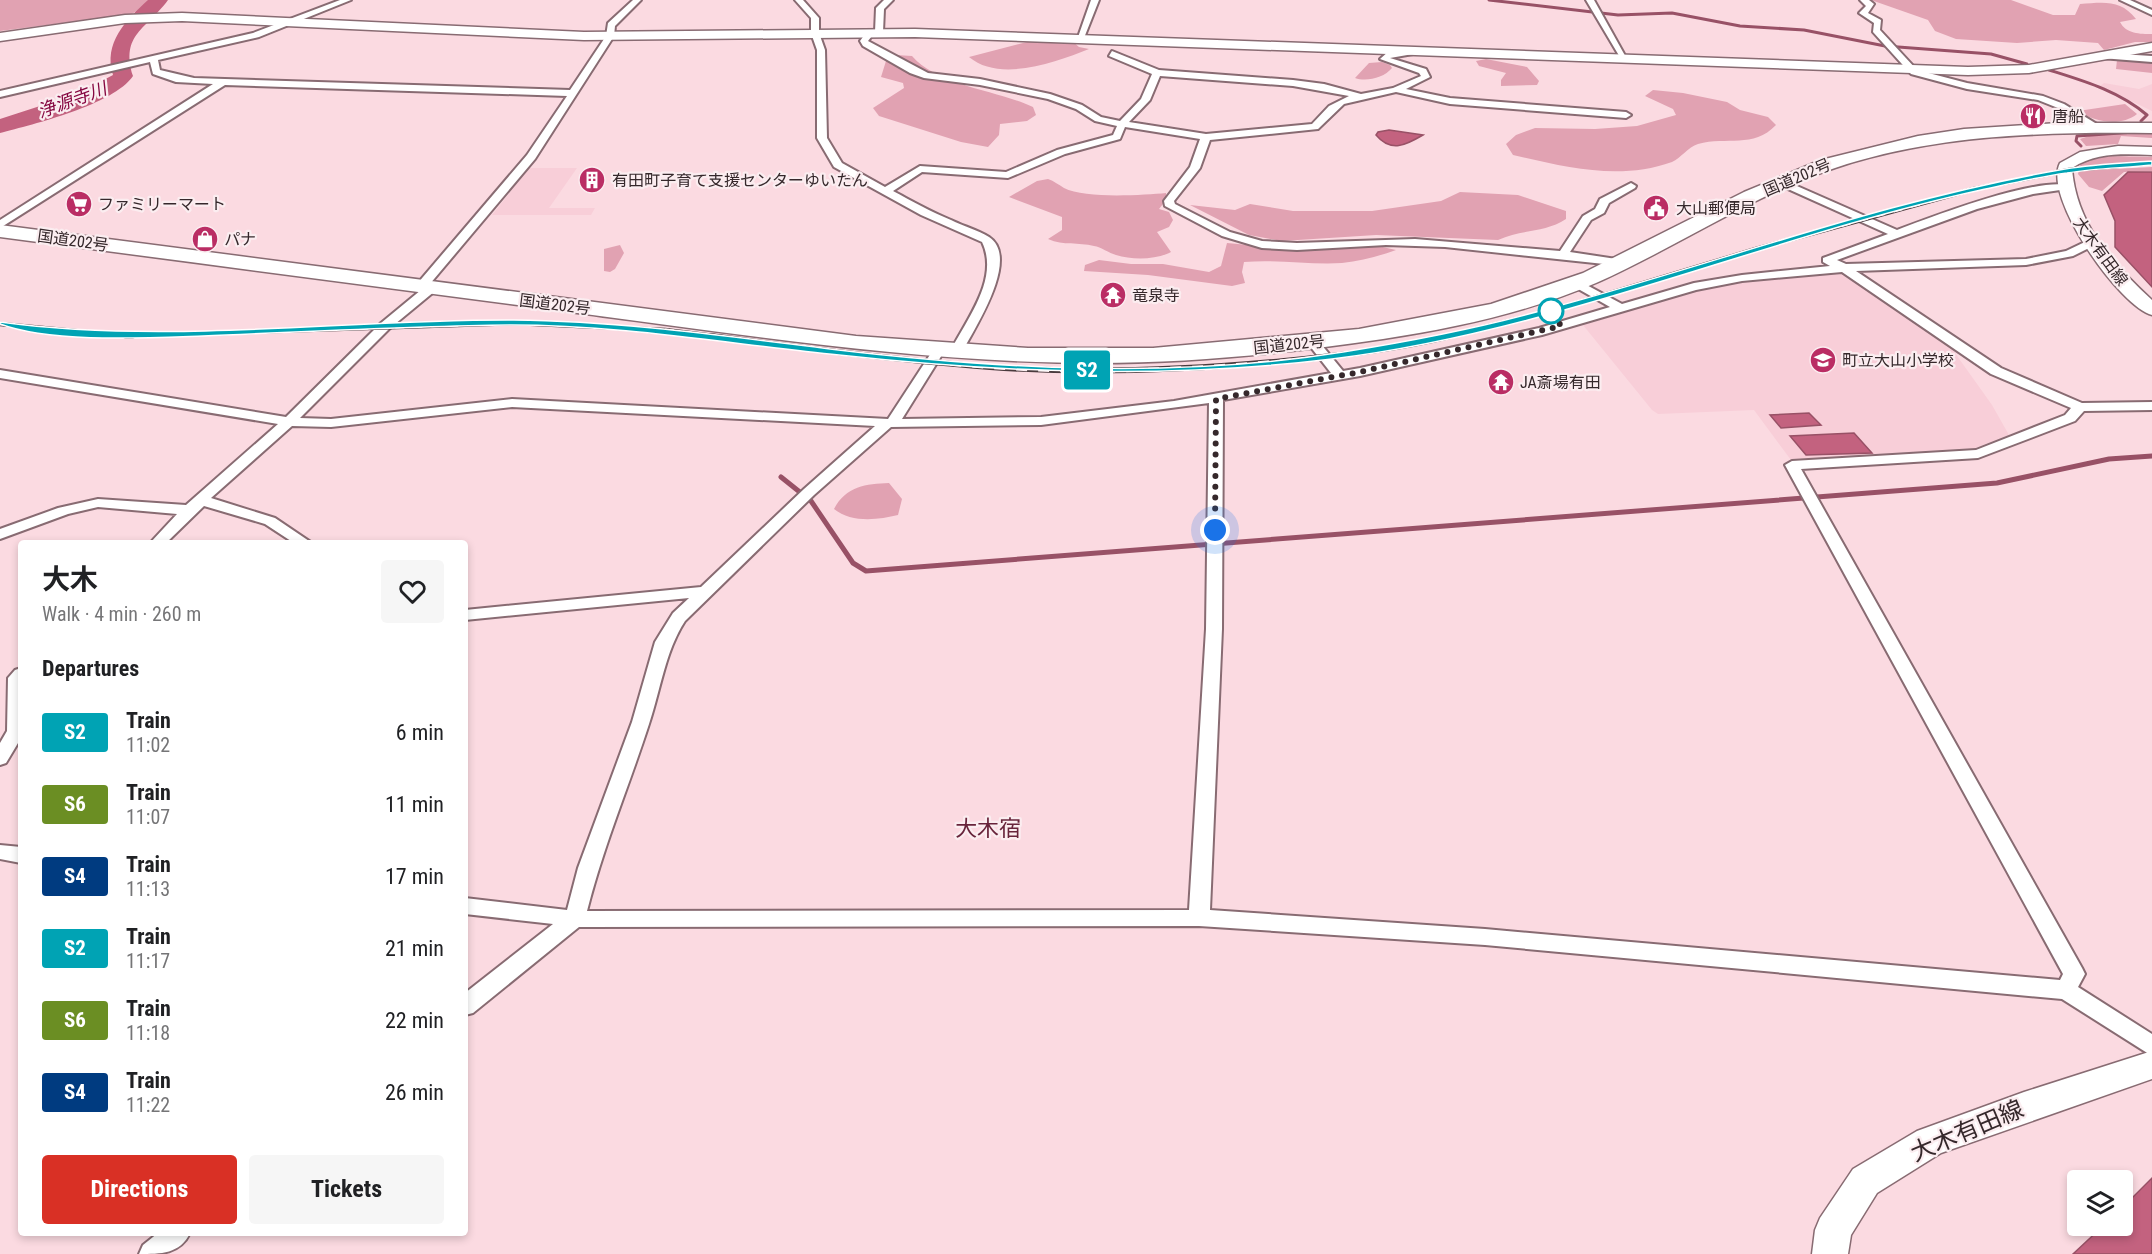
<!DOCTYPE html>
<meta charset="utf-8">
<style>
body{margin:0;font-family:"Roboto Condensed","Noto Sans JP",sans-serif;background:#f6f6f6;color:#202124;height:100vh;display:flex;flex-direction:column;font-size:22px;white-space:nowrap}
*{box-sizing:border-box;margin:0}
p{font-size:20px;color:#757577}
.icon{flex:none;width:33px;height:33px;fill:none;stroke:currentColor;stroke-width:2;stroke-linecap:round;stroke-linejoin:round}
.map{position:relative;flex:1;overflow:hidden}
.details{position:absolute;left:18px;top:540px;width:450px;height:696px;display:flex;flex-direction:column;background:#fff;border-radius:6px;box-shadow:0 3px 9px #0003}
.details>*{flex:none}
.badge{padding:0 12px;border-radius:4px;font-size:21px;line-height:39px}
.tools{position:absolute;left:2067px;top:1170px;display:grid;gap:12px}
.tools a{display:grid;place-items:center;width:66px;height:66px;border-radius:6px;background:#fff;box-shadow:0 3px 9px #0003;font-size:30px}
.you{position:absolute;width:30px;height:30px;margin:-15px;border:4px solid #fff;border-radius:50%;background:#1a73e8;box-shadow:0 0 0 9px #1a73e833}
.map>.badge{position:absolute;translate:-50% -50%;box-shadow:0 0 0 3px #fff}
h2{padding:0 24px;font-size:22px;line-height:54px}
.round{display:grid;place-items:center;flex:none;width:63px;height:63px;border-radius:6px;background:#f6f6f6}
.headline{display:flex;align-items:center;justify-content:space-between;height:102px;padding:0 24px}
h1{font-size:28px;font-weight:700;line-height:45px}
.primary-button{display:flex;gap:12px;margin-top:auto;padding:12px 24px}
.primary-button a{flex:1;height:69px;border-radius:6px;background:#d93025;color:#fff;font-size:24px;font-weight:700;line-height:69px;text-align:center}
.primary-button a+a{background:#f6f6f6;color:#202124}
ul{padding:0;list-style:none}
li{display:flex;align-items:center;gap:18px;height:72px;padding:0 24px}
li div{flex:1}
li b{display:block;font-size:22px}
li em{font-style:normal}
li .badge{min-width:66px;font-weight:700;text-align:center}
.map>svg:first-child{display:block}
.built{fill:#f8ced8}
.green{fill:#e1a2b2}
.water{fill:#c3627f;stroke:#985166;stroke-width:1.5}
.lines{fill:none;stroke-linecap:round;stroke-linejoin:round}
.stream-far1{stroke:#985166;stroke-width:3}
.stream{stroke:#985166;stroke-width:5}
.river{fill:#c3627f;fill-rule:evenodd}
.street-casing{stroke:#886b72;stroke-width:4}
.secondary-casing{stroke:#886b72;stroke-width:3}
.highway-casing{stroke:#886b72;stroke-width:3}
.street{fill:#fff;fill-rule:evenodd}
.secondary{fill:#fff;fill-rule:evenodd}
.highway{fill:#fff;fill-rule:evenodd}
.rail-far1-casing{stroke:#493a3d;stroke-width:4.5}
.rail-casing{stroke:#493a3d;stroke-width:6}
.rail-far1{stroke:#fbedf0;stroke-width:3;stroke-dasharray:9;stroke-linecap:butt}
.rail{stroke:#fbedf0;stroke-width:4;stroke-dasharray:11;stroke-linecap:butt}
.line{fill:#00a3b4;stroke:#fff;stroke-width:1.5}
.walk{stroke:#35282b;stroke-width:6;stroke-dasharray:0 10.8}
.stop-dot{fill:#fff;stroke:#00a3b4;stroke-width:3}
.labels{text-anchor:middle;stroke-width:4.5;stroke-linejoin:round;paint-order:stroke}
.far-poi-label{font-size:16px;fill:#35282b;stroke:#fbedf0;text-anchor:start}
.far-street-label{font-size:16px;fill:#35282b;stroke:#fbedf0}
.far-water-label{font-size:18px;font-style:italic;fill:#860841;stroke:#fbedf0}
.quarter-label{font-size:22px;fill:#68243b;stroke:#fbedf0}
.near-street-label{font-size:24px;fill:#35282b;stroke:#fbedf0}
</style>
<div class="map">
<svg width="2152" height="1254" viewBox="0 0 2152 1254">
<rect width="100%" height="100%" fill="#fbdae1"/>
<path class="built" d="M2104,83L2139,89L2152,84V111L2100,86Z
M529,168H577L549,208H595L591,215H492Z
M1847,272L1950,346L1992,405L2009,435L1970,450L1791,460L1754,410L1658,414L1652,410L1583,325L1696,291L1745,281Z"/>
<path class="green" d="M0,0H152L132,14L0,31Z
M1871,0H2011L2053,15H2075L2080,4C2106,2 2121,0 2136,19L2120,22C2126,34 2140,34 2152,34V42H2135L2104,50L2098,43L2056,40L2017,43L1956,39L1935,31L1928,20Z
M1072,41L1079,47L1089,49C1056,62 1000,83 969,57L1027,42Z
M896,55L912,56C938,86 997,90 1033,107L1036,115L1027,121L1000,124L999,135L988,147L961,142L879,116L873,108L904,88L903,83L881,77L886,61Z
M1486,59L1527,67L1539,81L1537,85L1501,86V80L1506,73L1479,66L1476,61Z
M2117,60L2152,61V73L2116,69Z
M1382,62L1390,65L1392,68C1384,78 1366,82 1355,78L1369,63Z
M1653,90L1683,93L1727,102L1740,110L1768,117L1776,125C1753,149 1727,136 1698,144C1688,147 1681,158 1672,162C1619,181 1565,167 1513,155L1506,144L1516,135L1535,128L1595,129L1637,126L1676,115L1673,109L1645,96Z
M2125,104L2137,114C2121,127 2094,122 2078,111Z
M2142,133L2152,134V138L2121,136L2118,144L2086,146L2080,139L2092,135Z
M2106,156L2152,157V161L2087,166L2094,170L2152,167V171L2124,172L2102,191L2089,187L2078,174L2081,162Z
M1048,179C1054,181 1059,185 1064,188C1085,199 1143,195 1166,193V200L1159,209L1169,212L1173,220L1169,227L1157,232L1171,252C1156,260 1132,260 1116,255C1109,253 1101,247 1094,246C1078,242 1064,246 1048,239L1062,230V217L1009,197L1037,181Z
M1460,192L1518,195L1566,211V219C1545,233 1522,229 1498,240L1376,235L1282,241L1249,235L1190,205L1235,210L1250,204L1293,211H1372L1441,201Z
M1227,243L1289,249L1378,246L1396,250C1379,256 1361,261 1342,263C1310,265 1277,259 1244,262L1242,272L1245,283L1232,286L1148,275L1084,271L1085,265L1099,260L1131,264H1163L1209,272L1221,266Z
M620,245L624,253L615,269L610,272L604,271V249Z
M889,483L902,499L898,515C878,520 851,523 834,509C846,486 866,484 889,483Z"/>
<path class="water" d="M1389,130L1423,135C1406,145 1391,153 1376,135L1378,132Z
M2128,172H2152V287L2115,247V221L2104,195Z
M1809,413L1821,425L1781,428L1770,415Z
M1854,433L1872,453L1806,455L1790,436Z
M2152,1178V1254H2073L2103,1226H2122L2123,1207Z"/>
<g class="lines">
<path class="stream-far1" d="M1489,0L1618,15L1672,13L1740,26L1804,30L1885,46L1991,54L2027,64
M2049,70C2084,81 2119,91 2147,115L2141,121
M2081,146L2076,141L2077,136L2135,132"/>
<path class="stream" d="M781,477L811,501L853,563L866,571L1997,483L2109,459L2152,456"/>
<path class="river" d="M148,0H168C147,29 120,34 133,76C113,105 34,124 0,133V119L77,94L113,75C103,43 126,20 148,0Z"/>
<defs>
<path id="street" d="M340,0H351L259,37L158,60L160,70L194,78L570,90L606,36L608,23L633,0H641L615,26L614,36L535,159L429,285H435V291L389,329L300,418L331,419L512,399L888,419L935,347L939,346L945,350L902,419L1041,417L1174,401L1331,373L1306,341L1312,337L1316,338L1343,371L1360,368L1539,328L1610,307L1573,286V282H1581L1622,304L1694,283L1742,275L1830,266L1823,262V258L1888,234L1777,184L1776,182L1781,179L1897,230C1934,216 2031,179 2067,185V189L2033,194L1977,209L1837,260L1846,264L2026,259L2066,251L2087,241H2095V245L2073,256L2026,265L1856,271L2001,368L2082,403L2152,402V410L2084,411L2075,421L1978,458L1801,469L2082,968L2085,974L2078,987L2152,1034V1056L2062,999L1485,945L1199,926L579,927L473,1013L465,1015V993L553,924L465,914V898L567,910L578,868L632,722L655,642L673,613L689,598L465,620V610L701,587L804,489L875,426L512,407L331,427L292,426L211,498L275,518L312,543H294L265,524L204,506L166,543H150L177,514L98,507L68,514L0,539V529L58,508L98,499L186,505L278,424L0,378V370L286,417L381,323L421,290L415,287L417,284L527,155L567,96L225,85L0,228V220L213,84L176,82L153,74L150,62L0,97V91L253,33ZM1842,272L1991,374L2071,408L2065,415L1976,450L1792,461L1785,465L2063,974L2060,980L1485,929L1210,910L1222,629L1223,400L1360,376L1542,335L1696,290L1742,281ZM1209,403L1206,629L1189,910L587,911C603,847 629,786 649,724C661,688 665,652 685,621L814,495L891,427L1041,425Z
M795,0H803L819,18V33L825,50L827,138L842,163L885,187L920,166L1006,172L1057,150L1113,135L1117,126L1095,121L1076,109L1048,99L980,85L924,78L910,73L863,46L860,41L868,30L875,32L876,8L884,0H893L884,9L883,32L879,34L875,32L868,41L928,73L980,79L1050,94L1082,105L1101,117L1120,121L1141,99L1152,74L1109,56L1112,51L1159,70L1293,80L1324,84L1361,94L1393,88L1421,76L1419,73L1380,59L1389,51L1410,49L1413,54L1390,58L1426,69L1430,77L1406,89L1450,98L1626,112L1631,115L1626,118L1450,104L1396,92L1344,104L1318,129L1210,140L1200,168L1174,201L1175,204L1230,232L1262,241L1297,243L1415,239L1560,251L1583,216L1595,209L1600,199L1631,183L1636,186L1635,188L1609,203L1604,213L1591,220L1570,252L1623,260L1629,263L1623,266L1445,247L1386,245L1297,250L1262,248L1222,236L1165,206L1164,201L1190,167L1200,139L1125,127L1120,139L1065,154L1008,178L922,172L893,191C912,201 931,212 951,220C963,226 978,230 989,237C1021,258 974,329 962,352L960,355H952L950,352C966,320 1000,279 982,242L921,215L834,167L817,138V50L811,33V18ZM1160,76L1293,86L1349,96L1329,106L1312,124L1206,134L1129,122L1150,100Z
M1091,0H1099L1084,38L1077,40Z
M1586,0H1594L1628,61L1621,59Z
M1860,0H1869L1874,4L1868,13L1881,20L1880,30L1917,70L1967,83L2043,96L2064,104L2100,126L2092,128L2058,108L2038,100L1967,89L1911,74L1873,32L1874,23L1859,13L1866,6Z
M2120,0H2130L2152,10V15Z
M2104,53L2152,56V62L2101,58L2100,56Z
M21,668V738L6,763L0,765V743L7,731L8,678L15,670Z
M0,845L21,847V863L0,859Z
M158,1233H190C180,1254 161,1254 139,1254L143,1245Z"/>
<path id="secondary" d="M182,13L584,32L915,29L1968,67L2029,65L2152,43V51L2029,73L1968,75L915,37L584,40L182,21L125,23L0,41V33L125,15Z
M2118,146L2152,147V155C2124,154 2097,152 2072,168C2076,224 2112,263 2152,300V315C2120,307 2042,197 2060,163L2080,152Z
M2152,1051V1079L1941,1153L1877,1193L1851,1235L1848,1254H1812L1815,1230L1820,1218L1853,1169L1917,1131L2024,1092Z"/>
<path id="highway" d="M2058,123H2152V133C2046,132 1937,134 1835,168C1751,196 1677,247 1596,283C1529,312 1456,328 1383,339C1289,353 1193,363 1097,363C920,363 745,335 570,312C380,287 190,262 0,237V225L856,336L1028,348H1153L1359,329L1491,304L1583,273L1744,192L1821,160L1918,136L1964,129Z"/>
</defs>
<use href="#street" class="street-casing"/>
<use href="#secondary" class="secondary-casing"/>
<use href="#highway" class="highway-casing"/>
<use href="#street" class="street"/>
<use href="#secondary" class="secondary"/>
<use href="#highway" class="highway"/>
<defs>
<path id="rail-far1" d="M0,324L128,336L514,323L665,330L722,337
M1443,337L1551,311L1756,249L1974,189L2069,170L2152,163"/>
<path id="rail" d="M126,336H132
M710,336C803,348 896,360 990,367C1087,374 1187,370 1284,361C1339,356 1396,349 1450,336"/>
</defs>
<use href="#rail-far1" class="rail-far1-casing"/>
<use href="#rail" class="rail-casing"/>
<use href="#rail-far1" class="rail-far1"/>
<use href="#rail" class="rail"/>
</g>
<path class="line" d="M2152,161V165C2126,168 2096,168 2067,173C2038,177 2009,184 1981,190C1763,238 1555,332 1332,359C1168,379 1003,373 839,355C729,344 621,325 511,325C408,326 305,332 203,336C144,338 50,343 0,324V322C171,345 342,319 514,320C620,321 725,336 830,349C997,369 1177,379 1343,352C1412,341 1480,328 1547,309C1719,263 1888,199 2065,169C2093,164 2123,163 2152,161Z"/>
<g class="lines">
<path class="walk" d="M1215,530L1216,399L1360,372L1561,326L1551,311"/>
</g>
<defs>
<symbol id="restaurant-disc" viewBox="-11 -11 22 22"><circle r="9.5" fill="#ba2d64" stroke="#fbedf0"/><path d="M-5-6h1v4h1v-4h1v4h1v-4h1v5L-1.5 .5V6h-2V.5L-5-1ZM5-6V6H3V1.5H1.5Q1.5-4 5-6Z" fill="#fff"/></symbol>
<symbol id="building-disc" viewBox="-11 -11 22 22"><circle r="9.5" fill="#ba2d64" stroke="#fbedf0"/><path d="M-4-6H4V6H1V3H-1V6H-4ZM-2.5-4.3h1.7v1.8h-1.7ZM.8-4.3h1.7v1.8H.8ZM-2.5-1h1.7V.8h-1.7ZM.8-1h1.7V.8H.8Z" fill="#fff"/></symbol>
<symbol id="supermarket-disc" viewBox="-11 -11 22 22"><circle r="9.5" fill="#ba2d64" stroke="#fbedf0"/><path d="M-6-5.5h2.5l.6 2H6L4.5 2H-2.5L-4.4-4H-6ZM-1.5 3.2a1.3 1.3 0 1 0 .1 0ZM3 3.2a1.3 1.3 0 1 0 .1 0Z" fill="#fff"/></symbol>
<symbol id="civic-disc" viewBox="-11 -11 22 22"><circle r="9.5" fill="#ba2d64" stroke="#fbedf0"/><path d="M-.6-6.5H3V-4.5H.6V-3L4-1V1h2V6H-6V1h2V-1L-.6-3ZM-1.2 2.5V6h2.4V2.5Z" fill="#fff"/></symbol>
<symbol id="shop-disc" viewBox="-11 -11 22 22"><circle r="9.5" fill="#ba2d64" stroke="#fbedf0"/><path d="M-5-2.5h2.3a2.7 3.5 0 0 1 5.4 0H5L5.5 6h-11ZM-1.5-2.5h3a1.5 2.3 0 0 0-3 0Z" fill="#fff"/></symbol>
<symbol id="temple-disc" viewBox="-11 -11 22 22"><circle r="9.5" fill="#ba2d64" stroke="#fbedf0"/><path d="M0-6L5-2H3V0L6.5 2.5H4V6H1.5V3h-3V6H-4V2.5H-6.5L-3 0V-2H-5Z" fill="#fff"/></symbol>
<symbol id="school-disc" viewBox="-11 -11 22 22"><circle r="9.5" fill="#ba2d64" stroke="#fbedf0"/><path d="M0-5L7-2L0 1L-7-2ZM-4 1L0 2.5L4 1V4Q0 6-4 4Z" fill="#fff"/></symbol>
</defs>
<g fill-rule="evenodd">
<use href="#restaurant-disc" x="2018" y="101" width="30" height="30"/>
<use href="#building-disc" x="577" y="165" width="30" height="30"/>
<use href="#supermarket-disc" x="64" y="189" width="30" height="30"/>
<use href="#civic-disc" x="1641" y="193" width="30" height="30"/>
<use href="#shop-disc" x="190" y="224" width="30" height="30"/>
<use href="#temple-disc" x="1098" y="280" width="30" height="30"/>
<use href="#school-disc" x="1808" y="345" width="30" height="30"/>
<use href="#temple-disc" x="1486" y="367" width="30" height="30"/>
</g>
<circle class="stop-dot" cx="1551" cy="311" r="12"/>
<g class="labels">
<g class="far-poi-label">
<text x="2052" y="122">唐船</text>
<text x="612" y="186">有田町子育て支援センターゆいたん</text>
<text x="98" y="210">ファミリーマート</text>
<text x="1676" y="214">大山郵便局</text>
<text x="224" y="245">パナ</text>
<text x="1132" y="301">竜泉寺</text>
<text x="1842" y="366">町立大山小学校</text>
<text x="1520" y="388">JA斎場有田</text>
</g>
<g class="far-street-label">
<text transform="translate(1797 177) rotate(-23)" y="6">国道202号</text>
<text transform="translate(73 240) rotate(8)" y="6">国道202号</text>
<text transform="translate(2101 251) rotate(54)" y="6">大木有田線</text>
<text transform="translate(555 304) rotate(7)" y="6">国道202号</text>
<text transform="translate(1289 344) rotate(-6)" y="6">国道202号</text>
</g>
<g class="far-water-label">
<text transform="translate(72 100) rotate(-20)" y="6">浄源寺川</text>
</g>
<g class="quarter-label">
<text x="988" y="836">大木宿</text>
</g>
<g class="near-street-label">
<text transform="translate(1967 1131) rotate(-23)" y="8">大木有田線</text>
</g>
</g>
</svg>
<div class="tools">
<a><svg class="icon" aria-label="layers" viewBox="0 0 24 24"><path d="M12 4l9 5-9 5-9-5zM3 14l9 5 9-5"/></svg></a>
</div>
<div class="you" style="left:1215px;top:530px"></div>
<b class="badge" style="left:1087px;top:370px;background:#00a3b4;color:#fff">S2</b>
<section class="details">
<div class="headline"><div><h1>大木</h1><p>Walk · 4 min · 260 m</p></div><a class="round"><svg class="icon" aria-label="heart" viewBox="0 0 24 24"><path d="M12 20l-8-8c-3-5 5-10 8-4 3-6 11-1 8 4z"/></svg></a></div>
<h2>Departures</h2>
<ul>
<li><span class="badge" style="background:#00a3b4;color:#fff">S2</span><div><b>Train</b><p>11:02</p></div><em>6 min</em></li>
<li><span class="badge" style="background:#6b8e23;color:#fff">S6</span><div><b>Train</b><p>11:07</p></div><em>11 min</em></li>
<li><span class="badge" style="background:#003b80;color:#fff">S4</span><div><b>Train</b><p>11:13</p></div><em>17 min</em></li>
<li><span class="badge" style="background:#00a3b4;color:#fff">S2</span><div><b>Train</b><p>11:17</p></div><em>21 min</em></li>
<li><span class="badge" style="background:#6b8e23;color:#fff">S6</span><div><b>Train</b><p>11:18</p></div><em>22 min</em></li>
<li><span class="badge" style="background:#003b80;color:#fff">S4</span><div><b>Train</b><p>11:22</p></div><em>26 min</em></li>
</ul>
<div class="primary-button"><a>Directions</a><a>Tickets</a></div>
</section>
</div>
